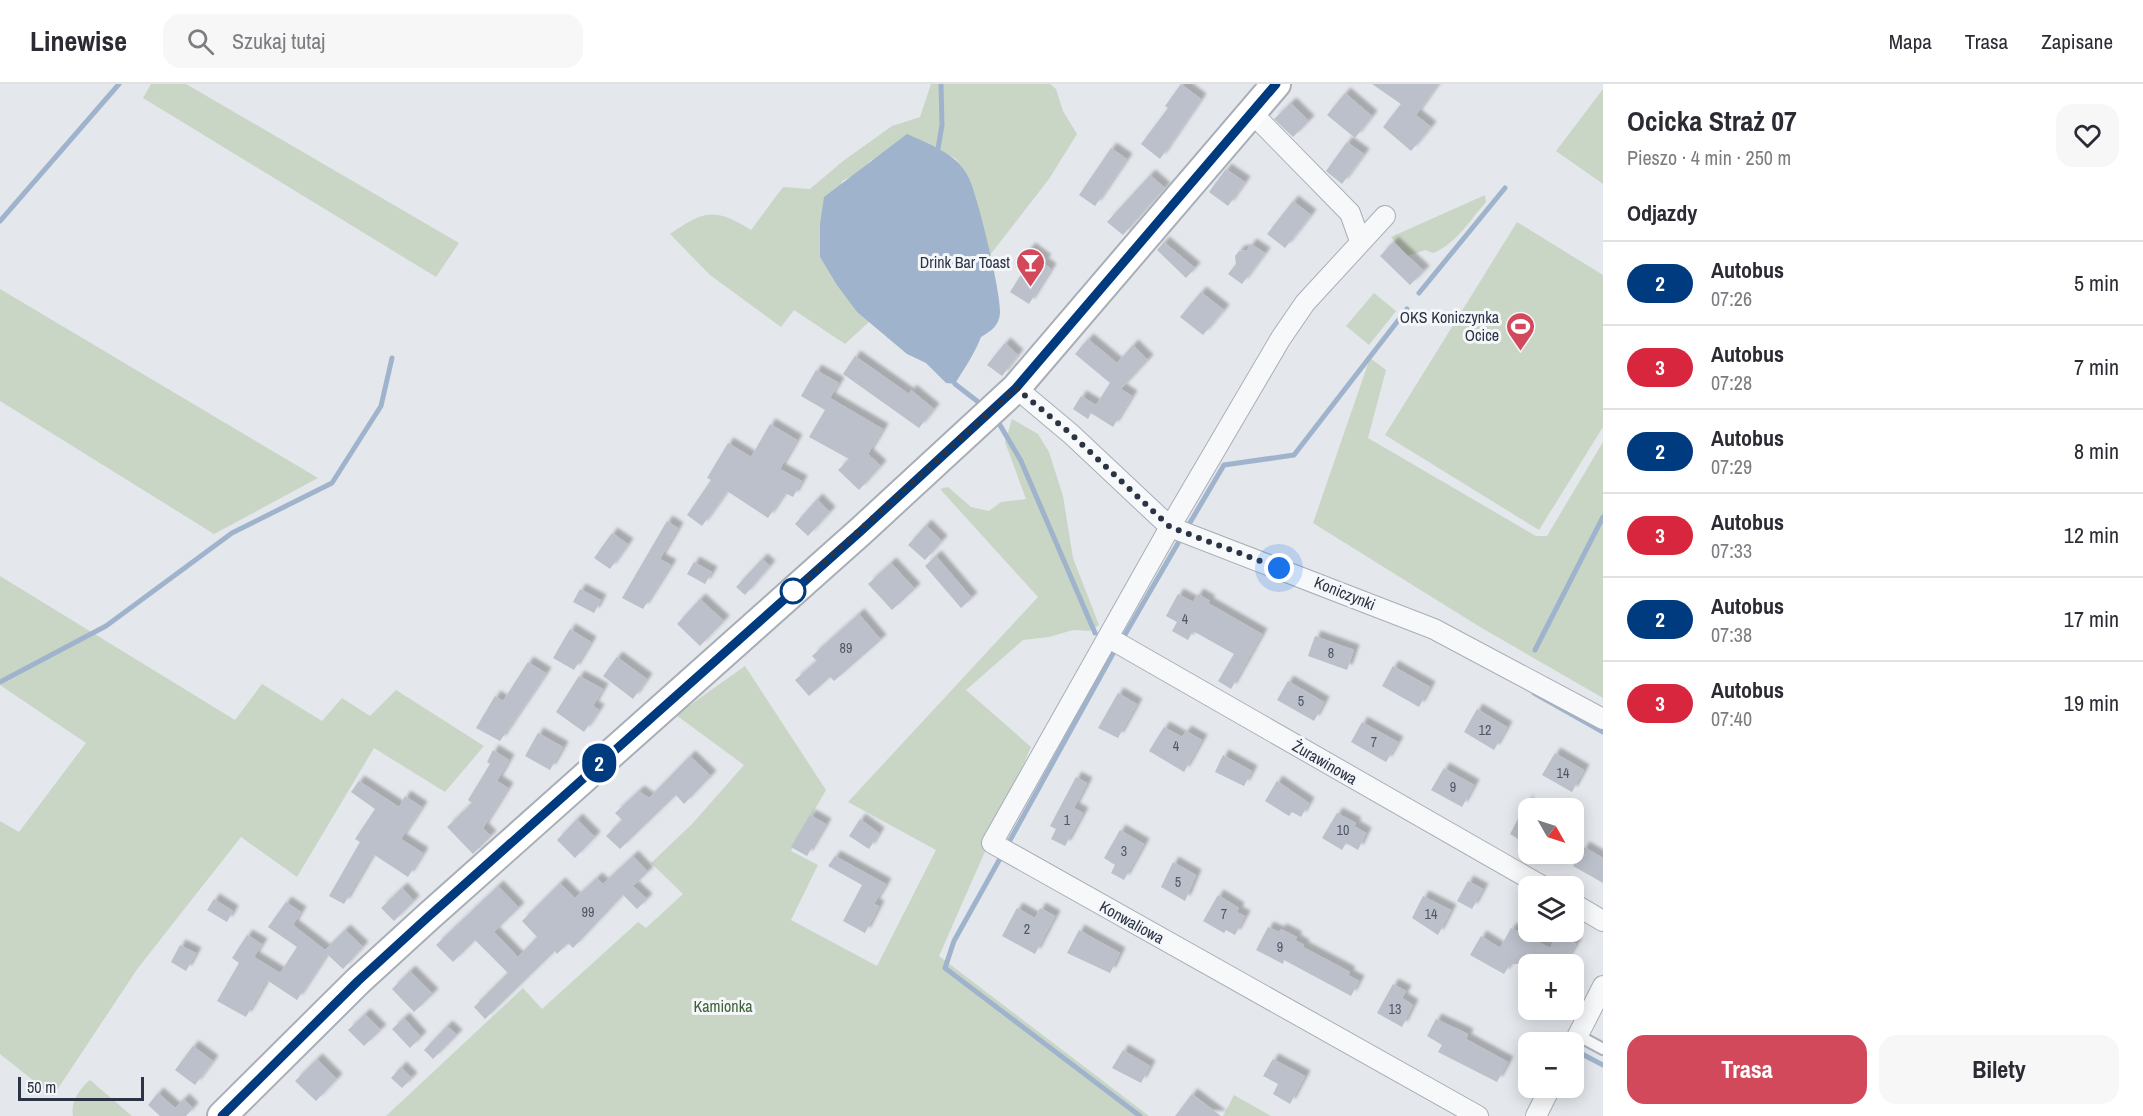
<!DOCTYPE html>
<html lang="pl">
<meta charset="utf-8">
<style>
body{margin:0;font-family:"Archivo Narrow",sans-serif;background:#f7f7f7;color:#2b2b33;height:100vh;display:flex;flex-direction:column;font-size:22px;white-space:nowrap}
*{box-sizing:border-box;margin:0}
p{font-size:20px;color:#7c7c81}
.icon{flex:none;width:33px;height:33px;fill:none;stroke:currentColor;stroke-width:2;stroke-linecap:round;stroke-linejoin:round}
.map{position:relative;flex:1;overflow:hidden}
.side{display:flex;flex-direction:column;background:#fff;width:540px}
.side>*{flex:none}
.badge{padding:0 12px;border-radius:20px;font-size:21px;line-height:39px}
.needle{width:39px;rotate:129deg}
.buttons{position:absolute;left:1518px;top:714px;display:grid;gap:12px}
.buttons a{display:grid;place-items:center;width:66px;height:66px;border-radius:12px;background:#fff;box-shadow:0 3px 15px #0003;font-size:30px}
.scale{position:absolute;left:18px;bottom:15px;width:126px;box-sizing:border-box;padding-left:6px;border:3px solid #2b3445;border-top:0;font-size:16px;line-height:21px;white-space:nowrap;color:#2b3445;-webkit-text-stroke:4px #f4f6f9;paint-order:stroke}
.you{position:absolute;width:30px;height:30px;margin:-15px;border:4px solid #fff;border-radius:50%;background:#1a73e8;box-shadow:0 0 0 9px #1a73e833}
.map>.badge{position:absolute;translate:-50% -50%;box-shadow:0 0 0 3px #fff}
h2{padding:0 24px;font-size:22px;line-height:54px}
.round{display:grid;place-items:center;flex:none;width:63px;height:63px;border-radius:18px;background:#f7f7f7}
.headline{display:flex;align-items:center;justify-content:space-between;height:102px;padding:0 24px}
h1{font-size:28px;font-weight:700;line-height:45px}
.primary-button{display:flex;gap:12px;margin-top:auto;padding:12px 24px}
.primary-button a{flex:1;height:69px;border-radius:18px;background:#d1495b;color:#fff;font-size:24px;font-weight:700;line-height:69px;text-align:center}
.primary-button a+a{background:#f7f7f7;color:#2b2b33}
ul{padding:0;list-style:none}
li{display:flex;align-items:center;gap:18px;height:84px;padding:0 24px;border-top:2px solid #e1e1e2}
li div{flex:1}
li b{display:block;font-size:22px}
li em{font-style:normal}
li .badge{min-width:66px;font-weight:700;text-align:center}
header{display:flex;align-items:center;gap:36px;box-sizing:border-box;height:84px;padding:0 30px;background:#fff;border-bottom:2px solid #e1e1e2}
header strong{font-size:28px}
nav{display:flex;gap:33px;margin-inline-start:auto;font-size:21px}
.search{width:420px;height:54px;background:#f7f7f7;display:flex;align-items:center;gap:15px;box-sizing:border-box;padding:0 21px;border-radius:18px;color:#7c7c81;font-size:22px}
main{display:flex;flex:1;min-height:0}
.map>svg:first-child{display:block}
.green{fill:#c9d6c5}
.water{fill:#9fb4cc}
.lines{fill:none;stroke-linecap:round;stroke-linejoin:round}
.stream{stroke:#9fb4cc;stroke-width:5}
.building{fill:#bbc0ca;filter:url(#shadow)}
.lane-casing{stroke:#a9aeb7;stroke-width:14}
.street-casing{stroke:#a9aeb7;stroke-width:22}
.secondary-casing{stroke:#a9aeb7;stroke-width:32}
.lane{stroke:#f7f8fa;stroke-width:10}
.street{stroke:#f7f8fa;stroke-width:20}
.secondary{stroke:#fff;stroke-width:28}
.line-casing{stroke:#fff;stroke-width:14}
.line{stroke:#003b80;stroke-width:9}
.walk{stroke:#2b3445;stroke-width:6;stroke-dasharray:0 10.8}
.stop-dot{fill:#fff;stroke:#003b80;stroke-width:3}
.labels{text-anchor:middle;stroke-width:6;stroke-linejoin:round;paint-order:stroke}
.number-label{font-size:14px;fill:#4f5766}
.poi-label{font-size:16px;fill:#2b3445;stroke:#f4f6f9;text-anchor:end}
.street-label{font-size:16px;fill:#2b3445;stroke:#f4f6f9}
.park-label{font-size:16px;fill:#3f6138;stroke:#f4f6f9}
</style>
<header>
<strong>Linewise</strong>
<div class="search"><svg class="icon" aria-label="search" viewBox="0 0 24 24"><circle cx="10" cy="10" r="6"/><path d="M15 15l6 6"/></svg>Szukaj tutaj</div>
<nav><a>Mapa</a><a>Trasa</a><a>Zapisane</a></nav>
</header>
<main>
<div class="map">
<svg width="1603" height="1032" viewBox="0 0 1603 1032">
<defs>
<filter id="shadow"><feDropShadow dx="5.5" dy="-5.5" stdDeviation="1.5" flood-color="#0004"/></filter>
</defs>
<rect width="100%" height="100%" fill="#e4e7ec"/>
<path class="green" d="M151,0H186L459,159L436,193L143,14Z
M931,0H1050L1056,5L1063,27L1077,50L1049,95L990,171L968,91L956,75L935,63L871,76L859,89L842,97L820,173L857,228L869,238L845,260L794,226L781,243L710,191L670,150C704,127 714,123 751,146L783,103L810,105L843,77L892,42L920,33Z
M1603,5V100L1556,67Z
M1485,111L1486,118C1470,136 1456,160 1433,169L1425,166L1407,172L1391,153Z
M1517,138L1603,191V343L1539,446L1385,351Z
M0,205L318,394L214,450L0,317Z
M1374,209L1396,227L1369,261L1346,242Z
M1370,274L1386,286L1368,354L1536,452H1547L1603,358V614L1480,543L1313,439Z
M1012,335L1038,350L1049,368L1063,412L1073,474L1099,541L1089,547L1073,546L1049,553L1023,556L966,606L1031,663L939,872L1149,1032H386L523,904L542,925L638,838L646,844L683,810L651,779L692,740L744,681L676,631L745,582L826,706L791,767L818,781L791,836L877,882L936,766L848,718L1038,513L940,405L948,403L971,423L989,427L1001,418L1026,415L1005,358Z
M0,492L235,636L262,600L322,637L342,614L370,632L396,606L484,662L445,708L374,664L297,793L241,753L138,884L53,1012L0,970V737L19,748L86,659L0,601Z
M90,996L132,1032H73C70,1018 80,1004 90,996Z
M1234,1011L1271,1032H1223Z"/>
<path class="water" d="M907,50C929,60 955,69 967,90C977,107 1001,209 1000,229C999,242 991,247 981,253C974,271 965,283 955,300L946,299L926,279L907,270L857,228L837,201L820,173V140L824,113Z"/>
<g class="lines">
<path class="stream" d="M938,65L942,41L941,0
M0,137L119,0
M1419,209L1505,104
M955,300L977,317
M1000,341L1021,377L1095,549
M1188,442L1224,381L1294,371L1407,225
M1123,554L1181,454
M1535,566L1603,433
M0,598L106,542L232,449L332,399L381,322L392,274
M1534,609L1603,648
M1009,758L1115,566
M1002,771L954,857L945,884L1140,1032
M1582,970L1603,981"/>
</g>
<path class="building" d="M1181,0L1201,15L1160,75L1141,60L1168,24L1165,22Z
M1372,0H1438L1416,31L1431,43L1411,67L1383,43L1401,20Z
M1345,9L1372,32L1355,54L1327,31Z
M1291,19L1309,37L1293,53L1274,35Z
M1347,58L1364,70L1342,100L1326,87Z
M1111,64L1127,75L1095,122L1079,111Z
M1226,85L1245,98L1228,122L1209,108Z
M1150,91L1165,104L1123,151L1107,138Z
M1293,117L1311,131L1285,164L1267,150Z
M1164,158L1195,184L1186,194L1157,166Z
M1393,158L1424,187L1410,201L1380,172Z
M1251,160L1265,169L1242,200L1228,190L1236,180L1235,172L1239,167L1247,166Z
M1030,164L1046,176L1043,179L1051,185L1029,220L1010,208L1024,186L1017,180Z
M1201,208L1224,226L1203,251L1180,233Z
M1088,255L1117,279L1133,261L1148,276L1121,305L1132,312L1113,343L1091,329L1088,335L1073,325L1081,312L1096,321L1110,299L1075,270Z
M1005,259L1018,271L1002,292L987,281Z
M855,272L909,310L911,306L934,325L919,344L843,290Z
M816,286L839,299L830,314L883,345L868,370L881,382L859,406L838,386L849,375L809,353L825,326L801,312Z
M770,340L797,356L780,385L802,397L793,413L785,409L768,434L727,407L702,442L687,431L711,396L707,394L728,359L751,373Z
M817,415L830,428L808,452L795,440Z
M667,437L678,444L660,475L671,481L643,525L622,514Z
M926,441L942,457L925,476L908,461Z
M612,449L628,460L610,485L594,474Z
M936,472L972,514L961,524L925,482Z
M762,475L770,482L745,511L736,503Z
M694,478L712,488L705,500L687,490Z
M891,479L915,505L892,526L868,500Z
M580,505L601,516L594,529L573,518Z
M1178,510L1193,518L1198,510L1210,517L1208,519L1262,550L1231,605L1218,597L1234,570L1193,547L1188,556L1172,547L1177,538L1166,532Z
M700,515L724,537L700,562L677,540Z
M859,530L881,556L834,597L830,593L809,612L795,596L817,577L812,572Z
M570,545L591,558L574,586L553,574Z
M1315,552L1354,566L1347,586L1308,572Z
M617,573L647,595L633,615L603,592Z
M528,578L546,589L500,657L476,644L495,612L503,617Z
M1393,582L1430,603L1419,623L1382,602Z
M579,592L603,605L593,622L599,626L584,648L556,628Z
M1288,597L1324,618L1314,637L1277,616Z
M1118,609L1137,620L1118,654L1098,644Z
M1477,625L1507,643L1494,666L1464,648Z
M1362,638L1398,658L1386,678L1351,658Z
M1164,643L1182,653L1186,647L1202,656L1184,688L1149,667Z
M538,649L563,663L550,686L525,672Z
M493,666L509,676L497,697L508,704L483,744L491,752L473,770L447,743L472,719L468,716L490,680L487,678Z
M1555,669L1584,686L1572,708L1542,691Z
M1223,671L1252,687L1244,702L1215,688Z
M690,672L711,692L684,720L676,711L620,765L606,752L622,736L615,729L639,707L649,714Z
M1444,684L1474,701L1462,723L1431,706Z
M1076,693L1087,699L1074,724L1083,729L1065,762L1051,755L1056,745L1050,742Z
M359,697L399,723L405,712L422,723L401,755L423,769L408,793L373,770L344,820L329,812L360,758L355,755L375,725L351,708Z
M1277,697L1309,719L1301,733L1292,728L1289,732L1265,717Z
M1528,716V761L1510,750Z
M1337,729L1356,739L1354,742L1366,749L1358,766L1346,759L1342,766L1322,754Z
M810,731L826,740L807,772L791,763Z
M577,735L595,753L575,774L557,756Z
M860,735L879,749L869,765L849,752Z
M1120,746L1144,760L1124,796L1111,789L1115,781L1104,774Z
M1584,763L1603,774V799L1573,782Z
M633,772L648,788L633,802L647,815L637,825L623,811L573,864L568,859L557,870L555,867L485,935L474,923L508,889L475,856L453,878L436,861L498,802L519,824L494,848L518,873L537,853L522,837L560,799L575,814L597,794L603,800Z
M835,772L886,800L874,820L879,822L865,849L843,837L862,801L828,782Z
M1173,778L1196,791L1185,817L1161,803Z
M1468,797L1483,805L1472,825L1457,817Z
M402,804L414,817L394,837L381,824Z
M1218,811L1239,824L1237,828L1245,832L1235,851L1226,846L1224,849L1203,837Z
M1423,812L1451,826L1438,851L1412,834Z
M214,815L233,827L227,838L207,826Z
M286,818L301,828L293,841L325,866L345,846L363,863L343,885L327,870L297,916L267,896L246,933L217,917L239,879L232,874L247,851L262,860L254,873L280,889L297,863L268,843Z
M1017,824L1035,834L1040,824L1055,832L1035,870L1002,852Z
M1268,843L1279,848L1281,845L1297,853L1295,856L1304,861L1303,863L1350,888L1348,891L1359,897L1351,912L1284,876L1283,880L1256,866Z
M1511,844L1550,864L1558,849L1576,860L1564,880H1510L1504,890L1470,871L1481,852L1500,864Z
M1079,846L1120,869L1110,889L1067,869Z
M180,861L196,869L186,887L171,878Z
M410,887L433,910L414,928L392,905Z
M1393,900L1406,907L1402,914L1413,921L1402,943L1377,929Z
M365,930L381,946L364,962L348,946Z
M404,934L421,953L410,964L392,945Z
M1436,935L1468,950L1466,955L1508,978L1497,998L1438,968L1442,961L1427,952Z
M447,942L457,951L433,975L424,966Z
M193,962L213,977L195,1001L175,986Z
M1123,966L1150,982L1141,999L1112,984Z
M317,975L337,995L316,1017L295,997Z
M1273,975L1305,992L1290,1020L1273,1010L1278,1000L1263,992Z
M401,983L412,994L402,1004L391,994Z
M158,1009L175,1024L184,1015L193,1024L186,1032H160L148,1021Z
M1192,1010L1221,1032H1175Z"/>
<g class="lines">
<defs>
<path id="lane" d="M1577,951L1603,965"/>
<path id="street" d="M1252,29L1350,129L1360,157
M1385,132L1305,219L1281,254L1170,443L992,759L1478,1032
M1016,304L1071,350L1170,443L1434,545L1603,635
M1109,554L1542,802
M1574,820L1603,837
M1574,959L1603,902
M1536,1032L1550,1004"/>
<path id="secondary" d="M222,1032L358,897L428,833L861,447L1016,304L1276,0"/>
</defs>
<use href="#lane" class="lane-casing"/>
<use href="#street" class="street-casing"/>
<use href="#secondary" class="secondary-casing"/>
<use href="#lane" class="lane"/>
<use href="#street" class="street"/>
<use href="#secondary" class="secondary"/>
</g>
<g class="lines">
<defs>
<path id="line" d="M222,1032L358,897L428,833L861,447L1016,304L1276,0"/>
</defs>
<use href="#line" class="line-casing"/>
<use href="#line" class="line"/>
<path class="walk" d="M793,507L1016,304L1071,350L1170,443L1279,484"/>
</g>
<defs>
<symbol id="bar-pin" viewBox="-11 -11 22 30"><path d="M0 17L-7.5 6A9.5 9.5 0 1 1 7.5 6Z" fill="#d1495b" stroke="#f4f6f9"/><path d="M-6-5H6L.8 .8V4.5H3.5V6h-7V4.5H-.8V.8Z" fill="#fff"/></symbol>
<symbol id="stadium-pin" viewBox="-11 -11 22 30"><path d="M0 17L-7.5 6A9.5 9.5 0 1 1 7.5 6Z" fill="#d1495b" stroke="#f4f6f9"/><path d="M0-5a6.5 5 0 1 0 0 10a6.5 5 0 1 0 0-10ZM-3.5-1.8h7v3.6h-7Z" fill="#fff"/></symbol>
</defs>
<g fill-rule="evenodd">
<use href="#bar-pin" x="1014" y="162" width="33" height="45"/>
<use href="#stadium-pin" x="1504" y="226" width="33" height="45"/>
</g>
<circle class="stop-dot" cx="793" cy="507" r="12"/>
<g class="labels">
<g class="number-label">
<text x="1185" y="540">4</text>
<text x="846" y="569">89</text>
<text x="1331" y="574">8</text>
<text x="1301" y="622">5</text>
<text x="1485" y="651">12</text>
<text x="1374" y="663">7</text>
<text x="1176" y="667">4</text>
<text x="1563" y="694">14</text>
<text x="1453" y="708">9</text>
<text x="1067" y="741">1</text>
<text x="1343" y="751">10</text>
<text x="1124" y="772">3</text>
<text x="1178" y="803">5</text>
<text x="588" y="833">99</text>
<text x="1224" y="835">7</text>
<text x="1431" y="835">14</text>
<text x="1027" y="850">2</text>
<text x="1280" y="868">9</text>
<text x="1395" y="930">13</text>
</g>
<g class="poi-label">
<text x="1010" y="184">Drink Bar Toast</text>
<text x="1499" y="239">OKS Koniczynka<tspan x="1499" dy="18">Ocice</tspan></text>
</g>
<g class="street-label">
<text transform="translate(1345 509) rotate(22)" y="6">Koniczynki</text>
<text transform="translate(1325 678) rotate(30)" y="6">Żurawinowa</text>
<text transform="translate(1132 838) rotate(29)" y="6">Konwaliowa</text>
</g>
<g class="park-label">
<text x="723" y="928">Kamionka</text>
</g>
</g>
</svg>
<div class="buttons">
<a><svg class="needle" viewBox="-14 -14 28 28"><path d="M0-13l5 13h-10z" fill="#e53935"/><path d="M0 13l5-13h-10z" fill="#7c7c81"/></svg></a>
<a><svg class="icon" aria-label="layers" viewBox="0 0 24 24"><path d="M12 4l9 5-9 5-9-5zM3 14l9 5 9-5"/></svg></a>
<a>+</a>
<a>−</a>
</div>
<div class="scale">50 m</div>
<div class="you" style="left:1279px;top:484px"></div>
<b class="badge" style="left:599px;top:679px;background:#003b80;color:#fff">2</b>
</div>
<section class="side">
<div class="headline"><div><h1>Ocicka Straż 07</h1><p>Pieszo · 4 min · 250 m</p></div><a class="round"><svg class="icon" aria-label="heart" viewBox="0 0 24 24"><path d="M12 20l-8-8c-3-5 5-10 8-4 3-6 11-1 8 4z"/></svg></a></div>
<h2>Odjazdy</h2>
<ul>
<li><span class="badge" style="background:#003b80;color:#fff">2</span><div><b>Autobus</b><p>07:26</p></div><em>5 min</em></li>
<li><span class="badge" style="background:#d7263d;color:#fff">3</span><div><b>Autobus</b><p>07:28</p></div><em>7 min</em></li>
<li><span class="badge" style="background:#003b80;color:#fff">2</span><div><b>Autobus</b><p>07:29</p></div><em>8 min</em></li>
<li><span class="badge" style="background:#d7263d;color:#fff">3</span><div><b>Autobus</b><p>07:33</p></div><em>12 min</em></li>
<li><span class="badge" style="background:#003b80;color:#fff">2</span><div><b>Autobus</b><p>07:38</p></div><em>17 min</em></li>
<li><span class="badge" style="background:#d7263d;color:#fff">3</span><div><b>Autobus</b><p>07:40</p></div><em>19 min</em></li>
</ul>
<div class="primary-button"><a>Trasa</a><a>Bilety</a></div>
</section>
</main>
